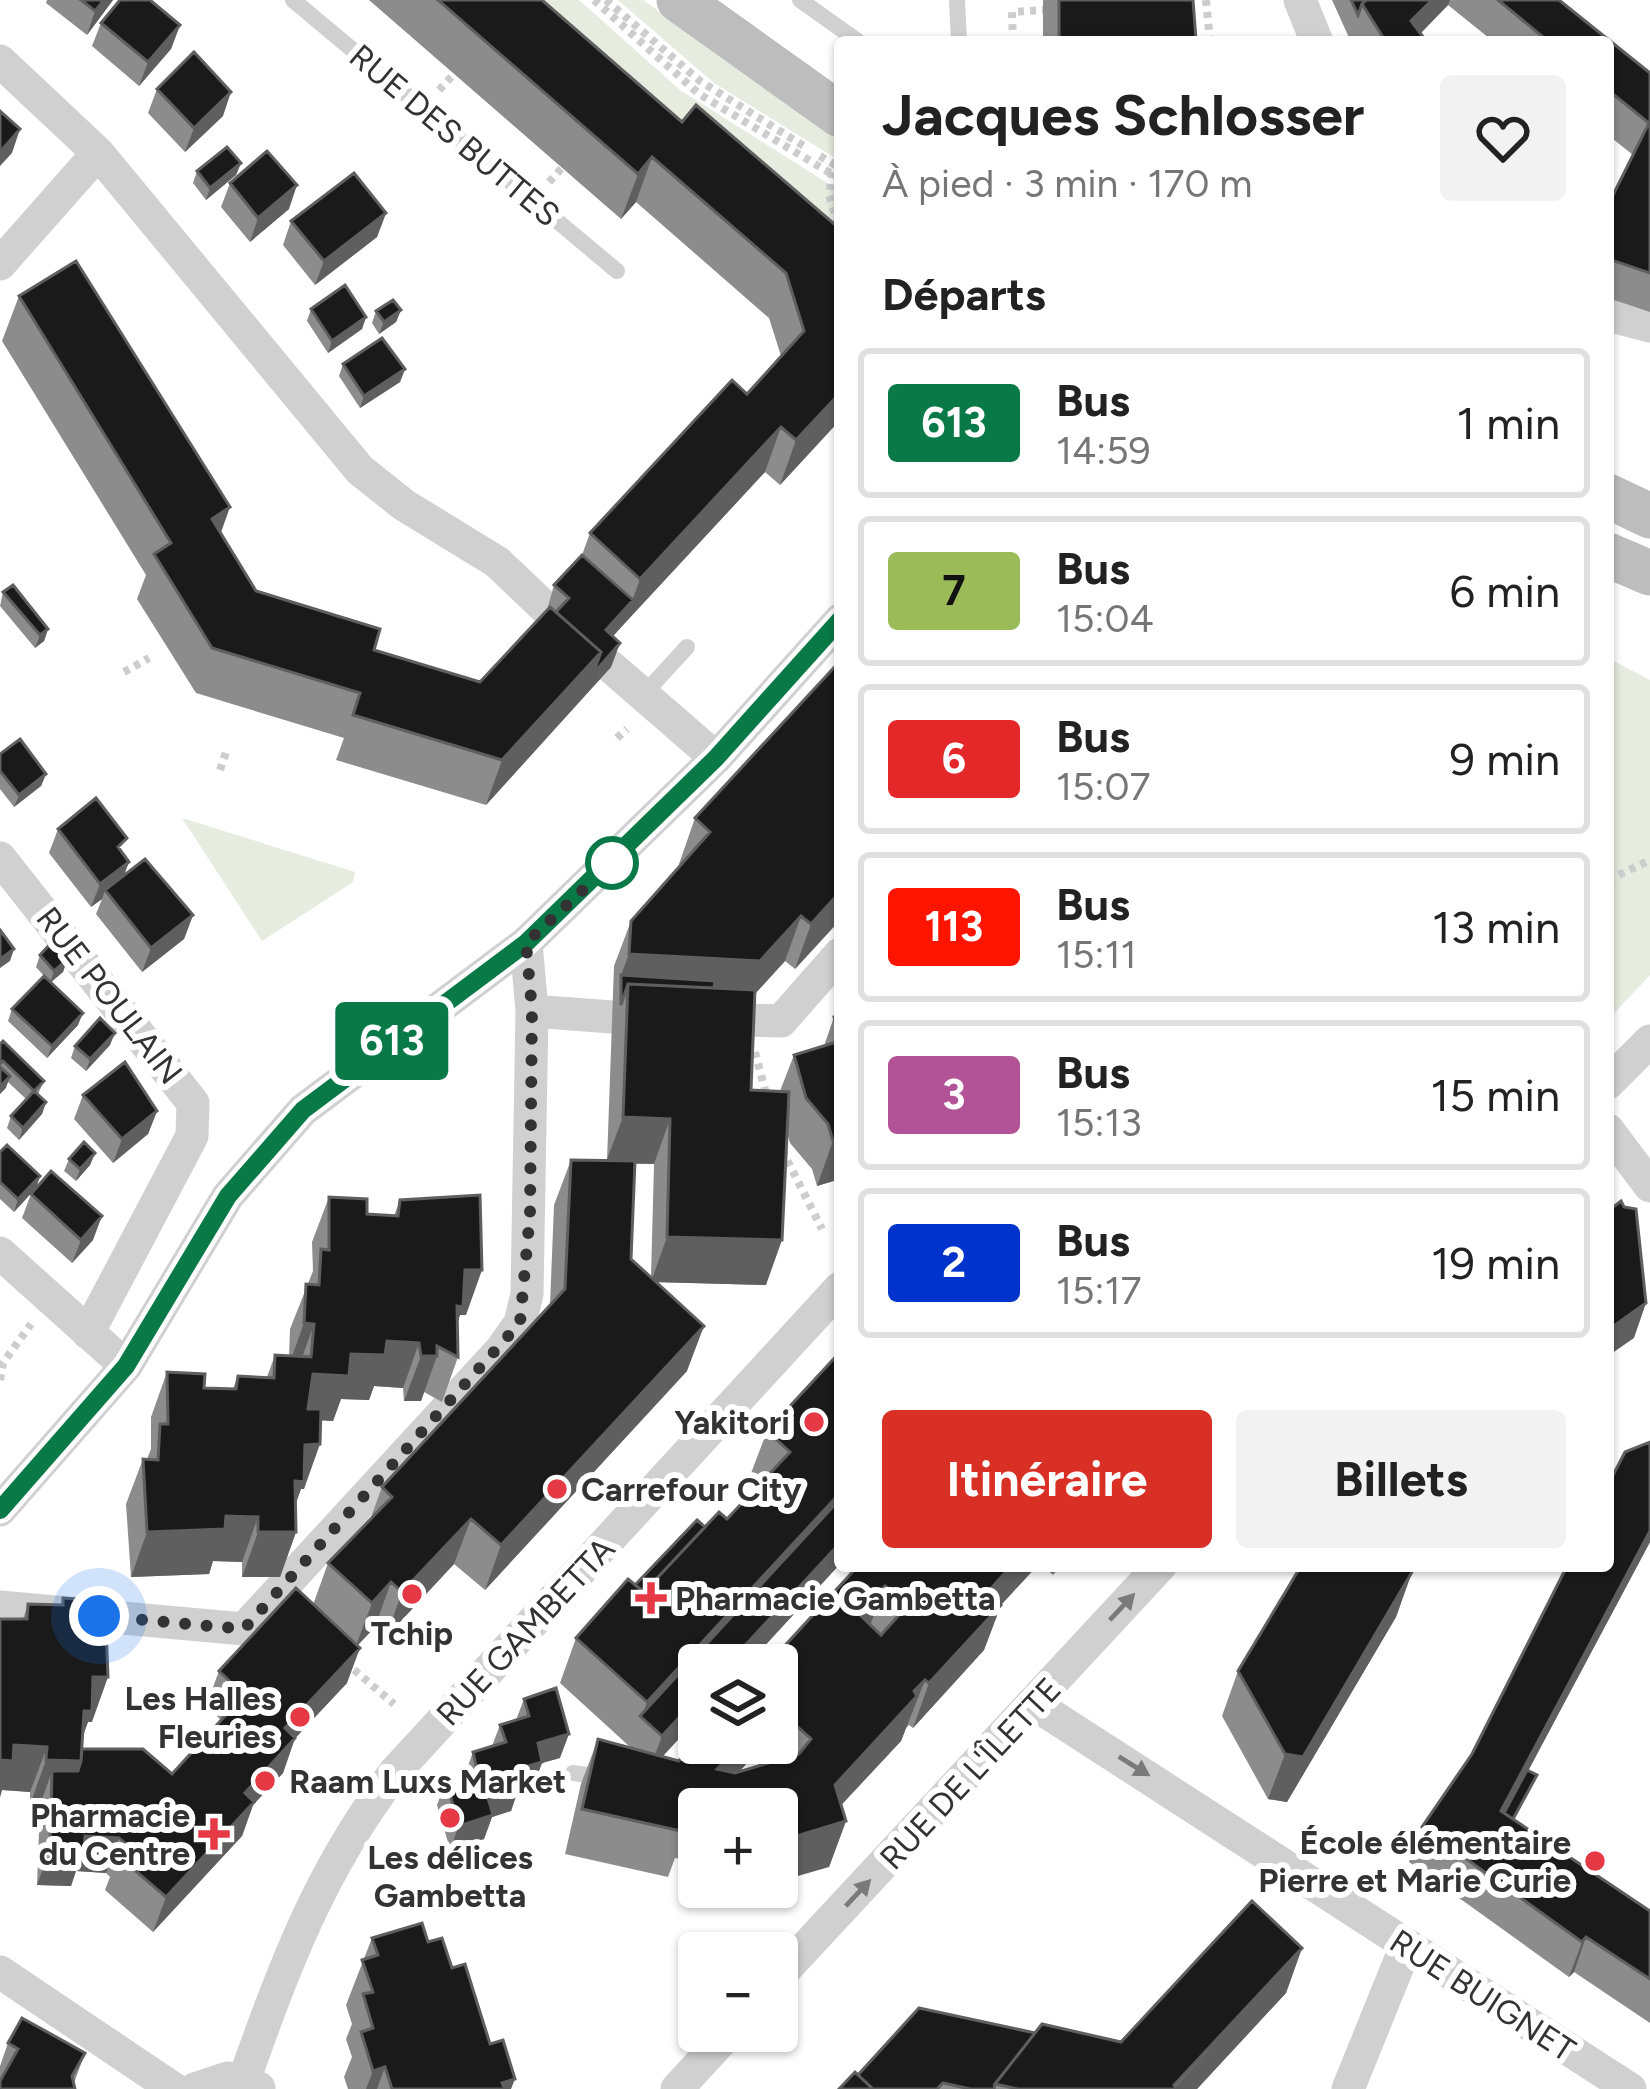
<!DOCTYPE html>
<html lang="fr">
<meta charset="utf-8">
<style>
body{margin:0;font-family:Figtree,sans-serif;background:#f2f2f2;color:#222;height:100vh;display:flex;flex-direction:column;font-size:45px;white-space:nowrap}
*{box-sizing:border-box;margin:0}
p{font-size:39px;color:#767676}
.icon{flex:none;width:66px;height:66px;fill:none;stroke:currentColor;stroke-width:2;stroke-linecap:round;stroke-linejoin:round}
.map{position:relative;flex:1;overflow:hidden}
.sheet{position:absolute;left:834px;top:36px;width:780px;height:1536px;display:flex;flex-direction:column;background:#fff;border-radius:12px;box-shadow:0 3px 9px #0004}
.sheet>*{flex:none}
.badge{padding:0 24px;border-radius:9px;font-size:42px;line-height:78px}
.fabs{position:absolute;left:678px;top:1644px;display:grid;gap:24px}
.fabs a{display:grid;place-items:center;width:120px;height:120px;border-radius:12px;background:#fff;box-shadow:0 3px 9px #0004;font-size:60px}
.you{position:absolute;width:60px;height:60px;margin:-30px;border:9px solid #fff;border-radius:50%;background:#1a73e8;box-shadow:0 0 0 18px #1a73e833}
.map>.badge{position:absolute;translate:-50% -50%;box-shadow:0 0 0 6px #fff}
h2{padding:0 48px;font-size:45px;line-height:108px}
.round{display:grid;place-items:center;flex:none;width:126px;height:126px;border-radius:12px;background:#f2f2f2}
.headline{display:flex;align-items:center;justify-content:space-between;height:204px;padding:0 48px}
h1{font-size:57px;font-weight:700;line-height:90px}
.action{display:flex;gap:24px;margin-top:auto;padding:24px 48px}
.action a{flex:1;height:138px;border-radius:12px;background:#d93025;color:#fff;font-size:48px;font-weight:700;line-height:138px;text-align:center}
.action a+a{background:#f2f2f2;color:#222}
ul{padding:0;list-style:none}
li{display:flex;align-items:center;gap:36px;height:150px;margin:0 24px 18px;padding:0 24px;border:6px solid #e0e0e0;border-radius:12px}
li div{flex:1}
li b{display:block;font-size:45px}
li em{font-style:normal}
li .badge{min-width:132px;font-weight:700;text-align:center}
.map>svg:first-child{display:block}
.green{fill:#e6ecdf}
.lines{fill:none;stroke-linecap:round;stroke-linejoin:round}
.path{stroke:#cdcdcd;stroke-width:8;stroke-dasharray:6 6;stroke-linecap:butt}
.lane{stroke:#d0d0d0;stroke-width:16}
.street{stroke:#d0d0d0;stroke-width:33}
.secondary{stroke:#bdbdbd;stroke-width:45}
.wall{fill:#8c8c8c;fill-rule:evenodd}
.shaded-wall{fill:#5f5f5f}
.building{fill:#1a1a1a;stroke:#5f5f5f;stroke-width:3;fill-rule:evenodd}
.oneway{fill:#7a7a7a}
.line-casing{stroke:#fff;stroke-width:27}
.line{stroke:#097a47;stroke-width:18}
.walk{stroke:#333;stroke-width:12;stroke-dasharray:0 21.6}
.stop-dot{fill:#fff;stroke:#097a47;stroke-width:6}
.poi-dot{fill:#e63946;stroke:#fff;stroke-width:4.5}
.labels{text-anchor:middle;stroke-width:12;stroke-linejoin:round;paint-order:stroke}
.street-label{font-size:33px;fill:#333;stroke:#fff}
.poi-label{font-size:33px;font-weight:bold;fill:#333;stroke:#fff;text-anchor:end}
</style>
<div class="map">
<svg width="1650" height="2089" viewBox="0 0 1650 2089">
<rect width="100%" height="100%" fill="#fff"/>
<path class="green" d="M473,0H579L680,90L840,191V315Z
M618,0H643L840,141V161L714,83Z
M1608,658L1650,680V975L1608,1020Z
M182,818L355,872L353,882L262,941Z"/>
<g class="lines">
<path class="path" d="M594,0L699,94L840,179
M606,0L700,81L807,148
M1206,0L1210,42
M1013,42L1012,12L1044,10
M439,90L454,74
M820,156L840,168
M832,172L829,195L840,231
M549,182L562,168
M124,672L149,658
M617,738L627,729
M220,770L227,749
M1608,880L1650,860
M755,1052L768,1101
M782,1150L822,1229
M0,1380L3,1363L31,1324
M345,1662L394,1704"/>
<path class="lane" d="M293,0L617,271
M800,0L859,42
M957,0L959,42
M643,695L687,647
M573,1773L607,1778"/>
<path class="street" d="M1300,0L1317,42
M0,61L98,153L360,470L404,505L497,562L560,622
M0,264L98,153
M1608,315L1650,326
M611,667L716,758
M0,858L193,1103L192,1136L88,1333
M532,1011L612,1017
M713,1019L781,1021L840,954
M1608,1083L1650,1041
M1608,1130L1650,1186
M0,1253L126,1366
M0,1510L126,1366L228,1196L303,1110L526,943L716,758L840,620
M0,1607L244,1629L501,1350L520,1323L527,1294L532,1011L526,943
M1034,1704L1630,2089
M0,1972L174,2089
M777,1978L1160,1566
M244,2080C285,1965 320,1870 395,1772L840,1288
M195,2089L228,2078L259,2088
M677,2089L730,2031
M1348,2089L1406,1946"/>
<path class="secondary" d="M679,0L840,115
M1608,496L1650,516
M1608,555L1650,573"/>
</g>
<path class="wall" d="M47,0H113L87,35L46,3Z
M369,0H542L682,122L840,229V420L780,485L765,472L624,624L613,636L620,643L611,667L486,805L336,760L344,738L196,693L137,599L146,575L2,341L19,296L221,533L256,591L374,650L480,682L547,610L554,585L582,555L590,533L747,394L781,356L769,318L636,202L621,219Z
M1043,0H1193L1196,40V42H1043Z
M1332,0H1561L1650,73V312L1608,298V205L1633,155L1608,135V42H1494L1448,5L1421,33L1427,42H1351Z
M101,23L180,25L171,49L139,86L92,46Z
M157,89L223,116L185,152L148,113Z
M241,163L236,175L206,200L193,183L197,171Z
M230,183L289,209L250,242L221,207Z
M386,213L377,237L315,285L283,245L291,221Z
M311,309L366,317L362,329L328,353L307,321Z
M401,310L396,322L379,334L372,323L376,311Z
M343,364L405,369L400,382L360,408L339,376Z
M3,592L48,629L44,641L35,648L0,606Z
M840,661V920L795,969L785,961L754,995L751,1090L780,1091L794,1055L824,1046L834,1017L840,1016V1179L817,1186L812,1169L790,1143L787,1133L766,1285L656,1282L687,1371L485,1590L454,1564L386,1637L375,1627L357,1646L347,1683L295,1738L283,1773L253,1805L242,1836L153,1932L105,1890L110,1877L106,1873L76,1871L71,1886L37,1885L40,1805H30V1792L2,1790L0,1797V1619H23L28,1604L61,1605L63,1598L92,1722H88L83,1736L82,1749L172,1774L221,1720L206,1706L219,1671L313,1605L328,1563L370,1520L382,1487L550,1305L554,1205L571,1160L607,1161L614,966L631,921L681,865L679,864L695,818ZM635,1164H654L651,1277L631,1259Z
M0,754L46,774L41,786L14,807L0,789Z
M58,829L122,853L129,862L124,875L193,915L184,939L142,972L96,914L102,899L91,907L49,853Z
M40,955L67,960L63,972L51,982L78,1025L47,1058L8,1021L12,1009L44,976L36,967Z
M0,1044L44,1081L38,1094L46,1102L42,1114L19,1140L7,1128L11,1116L26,1099L8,1082L0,1094Z
M110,1045L86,1071L71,1058L75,1046Z
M83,1095L157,1111L148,1134L113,1163L74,1119Z
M0,1152L40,1176L36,1188L14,1212L0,1199Z
M95,1153L90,1165L76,1181L64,1171L69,1159Z
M31,1194L93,1240L72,1263L22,1218Z
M329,1197L367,1214L394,1216L400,1200L466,1315H460L457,1323L458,1357L442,1402L424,1392L421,1401H404L403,1388L374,1386L369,1400L341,1399L333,1421L321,1420L304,1489H301L296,1503V1532L280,1577H242V1562L213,1561L209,1574L131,1577L126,1504L143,1459H147L151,1449V1417L167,1372L204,1388L233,1389L238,1376L267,1377L275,1355L289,1356L290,1329L313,1271L312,1242Z
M840,1352V1564L747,1665H699V1717L663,1756L679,1761L699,1743H777V1665L858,1566H1037L1001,1605L984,1650L913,1728L909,1725L906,1728L901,1741L841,1805L846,1821L829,1867L777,1809H699V1863L675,1858L668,1877L565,1854L581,1784L598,1739L629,1746L560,1683L576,1638L635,1585L705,1527L727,1519L759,1484L750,1476L767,1431ZM758,1751L770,1762L739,1772Z
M1650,1442V1542L1528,1770L1537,1775L1514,1820L1650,1911V2023L1574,1972L1569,1977L1409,1862L1422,1827L1472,1754Z
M1043,1566H1061L1053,1575Z
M1412,1572L1396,1617L1287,1802L1268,1799L1222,1716L1238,1671Z
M524,1699L560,1758L542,1763L533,1786L518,1790L511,1811L492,1817L484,1839L450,1849L437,1805L446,1781L465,1774L473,1752L492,1746L500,1725L516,1720Z
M713,1887H760L716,1900Z
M372,1938L428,1942L452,1968L511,2089H348L344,2077L352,2057L346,2039L352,2024L346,2005Z
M1302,1948L1286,1993L1197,2089H839L1035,2033L1121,2042Z
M8,2043L85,2053L74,2083L0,2089V2066Z"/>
<path class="shaded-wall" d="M104,0H113L87,35L95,11Z
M1432,0H1450L1448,5L1412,42L1411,21Z
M180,25L171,49L139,86L148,62Z
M231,92L223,116L185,152L194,128Z
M20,129L12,153L0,166V152Z
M652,157L636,202L621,219L638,174Z
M241,163L236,175L206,200L210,188Z
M297,185L289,209L250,242L258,218Z
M386,213L377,237L315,285L324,261Z
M401,310L396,322L379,334L384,322Z
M366,317L362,329L328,353L332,341Z
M405,369L400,382L360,408L364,396Z
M840,393V420L780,485L796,440Z
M781,427L765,472L624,624L640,579Z
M230,507L214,552L212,519Z
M633,600L624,624L597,654L606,630Z
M48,629L44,641L35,648L40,635Z
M620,643L611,667L486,805L502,760L601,652Z
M46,774L41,786L14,807L19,795Z
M129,862L120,885L105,890L102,899L91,907L100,884Z
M840,892V920L795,969L811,924Z
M193,915L184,939L142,972L151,948Z
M801,916L785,961L744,1006L628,984L621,975L629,954Z
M14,949L10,961L0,968V959Z
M67,960L63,972L50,983L54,971Z
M83,1013L78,1025L47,1058L52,1046Z
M115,1033L110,1045L86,1071L90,1059Z
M10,1076L6,1088L0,1094V1087Z
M46,1102L42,1114L19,1140L23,1128Z
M157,1111L148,1134L113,1163L122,1139Z
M623,1117L670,1119L654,1164L606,1162Z
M840,1139V1179L817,1186L833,1141Z
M95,1153L90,1165L76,1181L80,1169Z
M40,1176L36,1188L14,1212L18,1199Z
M102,1216L93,1240L72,1263L81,1240Z
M667,1237L782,1240L766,1285L651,1282Z
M465,1270H482L466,1315H460L447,1351Z
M1646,1303L1634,1338L1608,1356V1330Z
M304,1323L314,1324L298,1369L288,1368Z
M704,1326L687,1371L485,1590L501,1545Z
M387,1341L419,1343L403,1388L374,1386L369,1400L341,1399L333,1421L296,1419L313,1374L351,1354Z
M421,1356H437L421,1401H404Z
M320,1444L304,1489H301L287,1527L279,1526L305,1445Z
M840,1493V1520L642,1717L647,1702Z
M226,1516L258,1517L242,1562L213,1561L209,1574L131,1577L147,1532Z
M471,1519L454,1564L386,1637L402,1592Z
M1650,1531V1542L1494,1835L1501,1811Z
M258,1532H296L280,1577H242Z
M840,1543V1564L747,1665H727Z
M1011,1566H1037L1001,1605L984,1650L913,1728L929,1683L988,1592Z
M1412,1572L1396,1617L1287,1802L1268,1799L1285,1754Z
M391,1582L375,1627L355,1648L372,1603Z
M885,1586L868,1631L859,1614Z
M360,1648L347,1683L272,1763L285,1728Z
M93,1677H108L92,1722H88L75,1756H68Z
M925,1680L901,1741L819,1829L846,1821L829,1867L777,1882V1842L835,1785Z
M699,1696V1717L649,1771L662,1736Z
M569,1734L560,1758L542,1763L533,1786L518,1790L511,1811L492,1817L484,1839L450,1849L459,1826L515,1770L538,1743Z
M295,1738L283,1773L253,1805L242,1836L153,1932L166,1897L245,1793Z
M741,1743H761L758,1751L705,1809L717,1769Z
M14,1745L47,1747L30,1792L2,1790L0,1797V1760Z
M46,1760L81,1761L65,1806L52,1771L40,1805H30Z
M85,1836L119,1838L106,1873L76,1871L71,1886L37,1885L50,1850Z
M721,1887H760L716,1900Z
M1586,1937L1574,1972L1569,1977L1582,1942Z
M1302,1948L1286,1993L1197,2089H1173Z
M385,2067L377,2089H366L373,2071Z
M515,2079L511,2089H500L502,2083Z"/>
<path class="building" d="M81,0H104L95,11Z
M120,0H150L180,25L148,62L101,23Z
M438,0H542L682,122L696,105L840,229V393L796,440L781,427L640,579L590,533L732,380L747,394L804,331L786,273L652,157L638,174Z
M1059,0H1193L1196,40L1059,42Z
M1351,0H1366L1362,4L1358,15Z
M1366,0H1432L1411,21L1427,42H1386L1362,4Z
M1498,0H1559L1650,73V273L1608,259V205L1649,123L1608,90V42H1549Z
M194,52L231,92L194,128L157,89Z
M0,111L20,129L0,152Z
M227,147L241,163L210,188L197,171Z
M267,151L297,185L258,218L230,183Z
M354,173L386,213L324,261L291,221Z
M76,261L230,507L212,519L256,591L380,629L374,650L480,682L550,607L601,652L502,760L353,715L360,693L212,648L154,554L171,543L19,296Z
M345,285L366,317L332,341L311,309Z
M393,300L401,310L384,322L376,311Z
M382,338L405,369L364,396L343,364Z
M582,555L633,600L606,630L620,643L593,674L601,652L556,612L569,598L554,585Z
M13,585L48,629L40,635L3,592Z
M840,661V892L811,924L801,916L760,961L629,954L631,921L710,832L695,818Z
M20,739L46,774L19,795L0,771V754Z
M96,798L127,838L118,847L129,862L100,884L58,829Z
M145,859L193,915L151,948L105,890Z
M0,930L14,949L0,959Z
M52,942L67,960L54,971L40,955Z
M621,975L715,981L714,988L628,984L621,1005Z
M44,976L83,1013L52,1046L12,1009Z
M628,984L755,990L751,1090L789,1092L782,1240L667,1237L670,1119L623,1117Z
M840,1016V1139L833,1141L828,1124L806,1098L794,1055L840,1041L834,1017Z
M100,1018L115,1033L90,1059L75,1046Z
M3,1041L44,1081L34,1091L3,1061L0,1064V1044Z
M125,1062L157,1111L122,1139L83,1095Z
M0,1067L10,1076L0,1087Z
M34,1091L46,1102L23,1128L11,1116Z
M84,1142L95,1153L80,1169L69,1159Z
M7,1145L40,1176L18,1199L0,1182V1152Z
M571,1160L635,1161L631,1259L704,1326L501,1545L471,1519L402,1592L391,1582L372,1603L328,1563L392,1497L382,1487L565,1289Z
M51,1171L102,1216L81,1240L31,1194Z
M480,1195L482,1270H465L463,1307L457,1306L458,1357L437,1346V1356H421L419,1343L387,1341L385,1355L351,1354L349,1376L313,1374L308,1409H321L320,1444L305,1445L304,1482L295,1481L296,1532H258V1517L226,1516L225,1529L147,1532L143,1459L158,1460L160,1424H168L167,1372L205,1374L204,1388L236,1389L238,1376L274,1378L275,1355L311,1357L314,1324L304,1323L306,1284L319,1285L321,1249L329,1250V1197L367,1199V1214L398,1216L400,1200Z
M1621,1201L1624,1207L1636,1209L1646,1303L1608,1330V1211Z
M840,1352V1493L647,1702L576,1638L628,1579L644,1592L719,1512L727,1519L790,1452L767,1431Z
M1650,1442V1531L1501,1811L1650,1911V1979L1586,1937L1582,1942L1422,1827L1472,1754L1567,1566H1608V1485L1625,1452Z
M840,1499V1543L727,1665H699V1696L662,1736L640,1716Z
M697,1520L705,1527L644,1592L635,1585Z
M858,1566H1011L988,1592L1001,1605L929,1683L925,1680L914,1691L917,1696L835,1785L846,1821L777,1842V1809H699V1815L689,1813L685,1832L582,1809L598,1739L679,1761L699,1739V1743H741L717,1769L735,1773L799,1754L811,1739L777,1708V1665H767ZM885,1586L908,1605L881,1635L859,1614Z
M1301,1566H1409L1412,1572L1303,1757L1285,1754L1238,1671Z
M296,1588L360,1648L285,1728L295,1738L245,1793L254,1802L166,1897L118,1856L128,1846L119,1838L85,1836L84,1851L50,1850L52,1771H78L81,1761L82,1749H143L172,1774L244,1695L219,1671Z
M63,1598L105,1601L108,1677H93L92,1711H84L81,1761L46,1760L47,1747L14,1745L13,1761L0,1760V1619H27L28,1604L63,1605Z
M556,1688L569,1734L538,1743L542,1762L515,1770L520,1787L488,1798L493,1815L459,1826L446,1781L477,1770L473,1752L506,1742L500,1725L529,1716L524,1699Z
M1527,1770L1537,1775L1513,1819L1504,1813Z
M1252,1901L1302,1948L1174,2085L1177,2089H1018L995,2084L1042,2024L1121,2042Z
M422,1923L428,1942L442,1938L452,1968L465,1964L490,2044L503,2040L515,2079L502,2083L505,2089H392L385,2067L373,2071L361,2032L373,2028L363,1994L373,1992L362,1960L378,1955L372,1938Z
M919,2008L1035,2033L995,2084L994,2089H970L943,2083L937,2089H873L858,2075Z
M22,2018L85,2053L72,2076L75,2089H0V2081L18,2049L8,2043Z
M855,2072L873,2089H839Z"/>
<defs><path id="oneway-solid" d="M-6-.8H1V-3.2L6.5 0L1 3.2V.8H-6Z" transform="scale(3)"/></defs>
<g class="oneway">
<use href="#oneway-solid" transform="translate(1122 1607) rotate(-47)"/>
<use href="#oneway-solid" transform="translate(1134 1766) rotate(32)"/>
<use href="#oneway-solid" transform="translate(858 1893) rotate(-47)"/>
</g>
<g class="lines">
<defs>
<path id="line" d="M0,1510L126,1366L228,1196L303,1110L526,943L716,758L840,620"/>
</defs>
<use href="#line" class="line-casing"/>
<use href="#line" class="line"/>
<path class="walk" d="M99,1616L244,1629L520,1323L530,1214L532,1010L526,943L612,863"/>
</g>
<circle class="stop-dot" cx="612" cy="863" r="24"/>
<g class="poi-dot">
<circle cx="814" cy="1422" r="12"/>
<circle cx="557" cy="1489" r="12"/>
<circle cx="412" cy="1594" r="12"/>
<path d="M645 1580h12v12h12v12h-12v12h-12v-12h-12v-12h12z"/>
<circle cx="300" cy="1717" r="12"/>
<circle cx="265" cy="1781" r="12"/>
<circle cx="450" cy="1818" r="12"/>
<path d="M208 1816h12v12h12v12h-12v12h-12v-12h-12v-12h12z"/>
<circle cx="1595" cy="1861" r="12"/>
</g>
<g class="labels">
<g class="street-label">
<text transform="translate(455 135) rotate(40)" y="12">RUE DES BUTTES</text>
<text transform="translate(110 995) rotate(52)" y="12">RUE POULAIN</text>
<text transform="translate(525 1631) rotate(-47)" y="12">RUE GAMBETTA</text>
<text transform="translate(970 1773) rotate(-47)" y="12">RUE DE L'ÎLETTE</text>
<text transform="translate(1483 1995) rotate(33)" y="12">RUE BUIGNET</text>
</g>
<g class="poi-label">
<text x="790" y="1434">Yakitori</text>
<text x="581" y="1501" text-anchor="start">Carrefour City</text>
<text x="675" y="1610" text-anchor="start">Pharmacie Gambetta</text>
<text x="412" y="1645" text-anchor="middle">Tchip</text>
<text x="276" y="1710">Les Halles<tspan x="276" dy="38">Fleuries</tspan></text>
<text x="289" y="1793" text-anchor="start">Raam Luxs Market</text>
<text x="190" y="1827">Pharmacie<tspan x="190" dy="38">du Centre</tspan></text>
<text x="1571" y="1854">École élémentaire<tspan x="1571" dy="38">Pierre et Marie Curie</tspan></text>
<text x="450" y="1869" text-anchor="middle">Les délices<tspan x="450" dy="38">Gambetta</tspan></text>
</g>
</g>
</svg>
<div class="fabs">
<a><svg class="icon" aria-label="layers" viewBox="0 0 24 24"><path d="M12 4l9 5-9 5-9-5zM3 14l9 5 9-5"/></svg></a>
<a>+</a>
<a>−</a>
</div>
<div class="you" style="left:99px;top:1616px"></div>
<b class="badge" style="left:392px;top:1041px;background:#097a47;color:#fff">613</b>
<section class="sheet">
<div class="headline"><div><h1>Jacques Schlosser</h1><p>À pied · 3 min · 170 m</p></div><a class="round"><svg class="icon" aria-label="heart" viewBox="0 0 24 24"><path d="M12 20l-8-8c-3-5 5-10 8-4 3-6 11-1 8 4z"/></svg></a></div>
<h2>Départs</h2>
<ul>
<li><span class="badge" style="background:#097a47;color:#fff">613</span><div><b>Bus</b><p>14:59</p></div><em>1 min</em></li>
<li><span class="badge" style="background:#9bbb59;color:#111">7</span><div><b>Bus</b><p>15:04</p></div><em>6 min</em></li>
<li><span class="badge" style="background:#e42729;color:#fff">6</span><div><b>Bus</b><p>15:07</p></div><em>9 min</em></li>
<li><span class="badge" style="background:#ff1400;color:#fff">113</span><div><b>Bus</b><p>15:11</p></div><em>13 min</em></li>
<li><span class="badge" style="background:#b25397;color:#fff">3</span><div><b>Bus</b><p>15:13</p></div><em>15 min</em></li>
<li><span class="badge" style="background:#03c;color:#fff">2</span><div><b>Bus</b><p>15:17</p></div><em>19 min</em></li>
</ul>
<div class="action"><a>Itinéraire</a><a>Billets</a></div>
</section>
</div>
